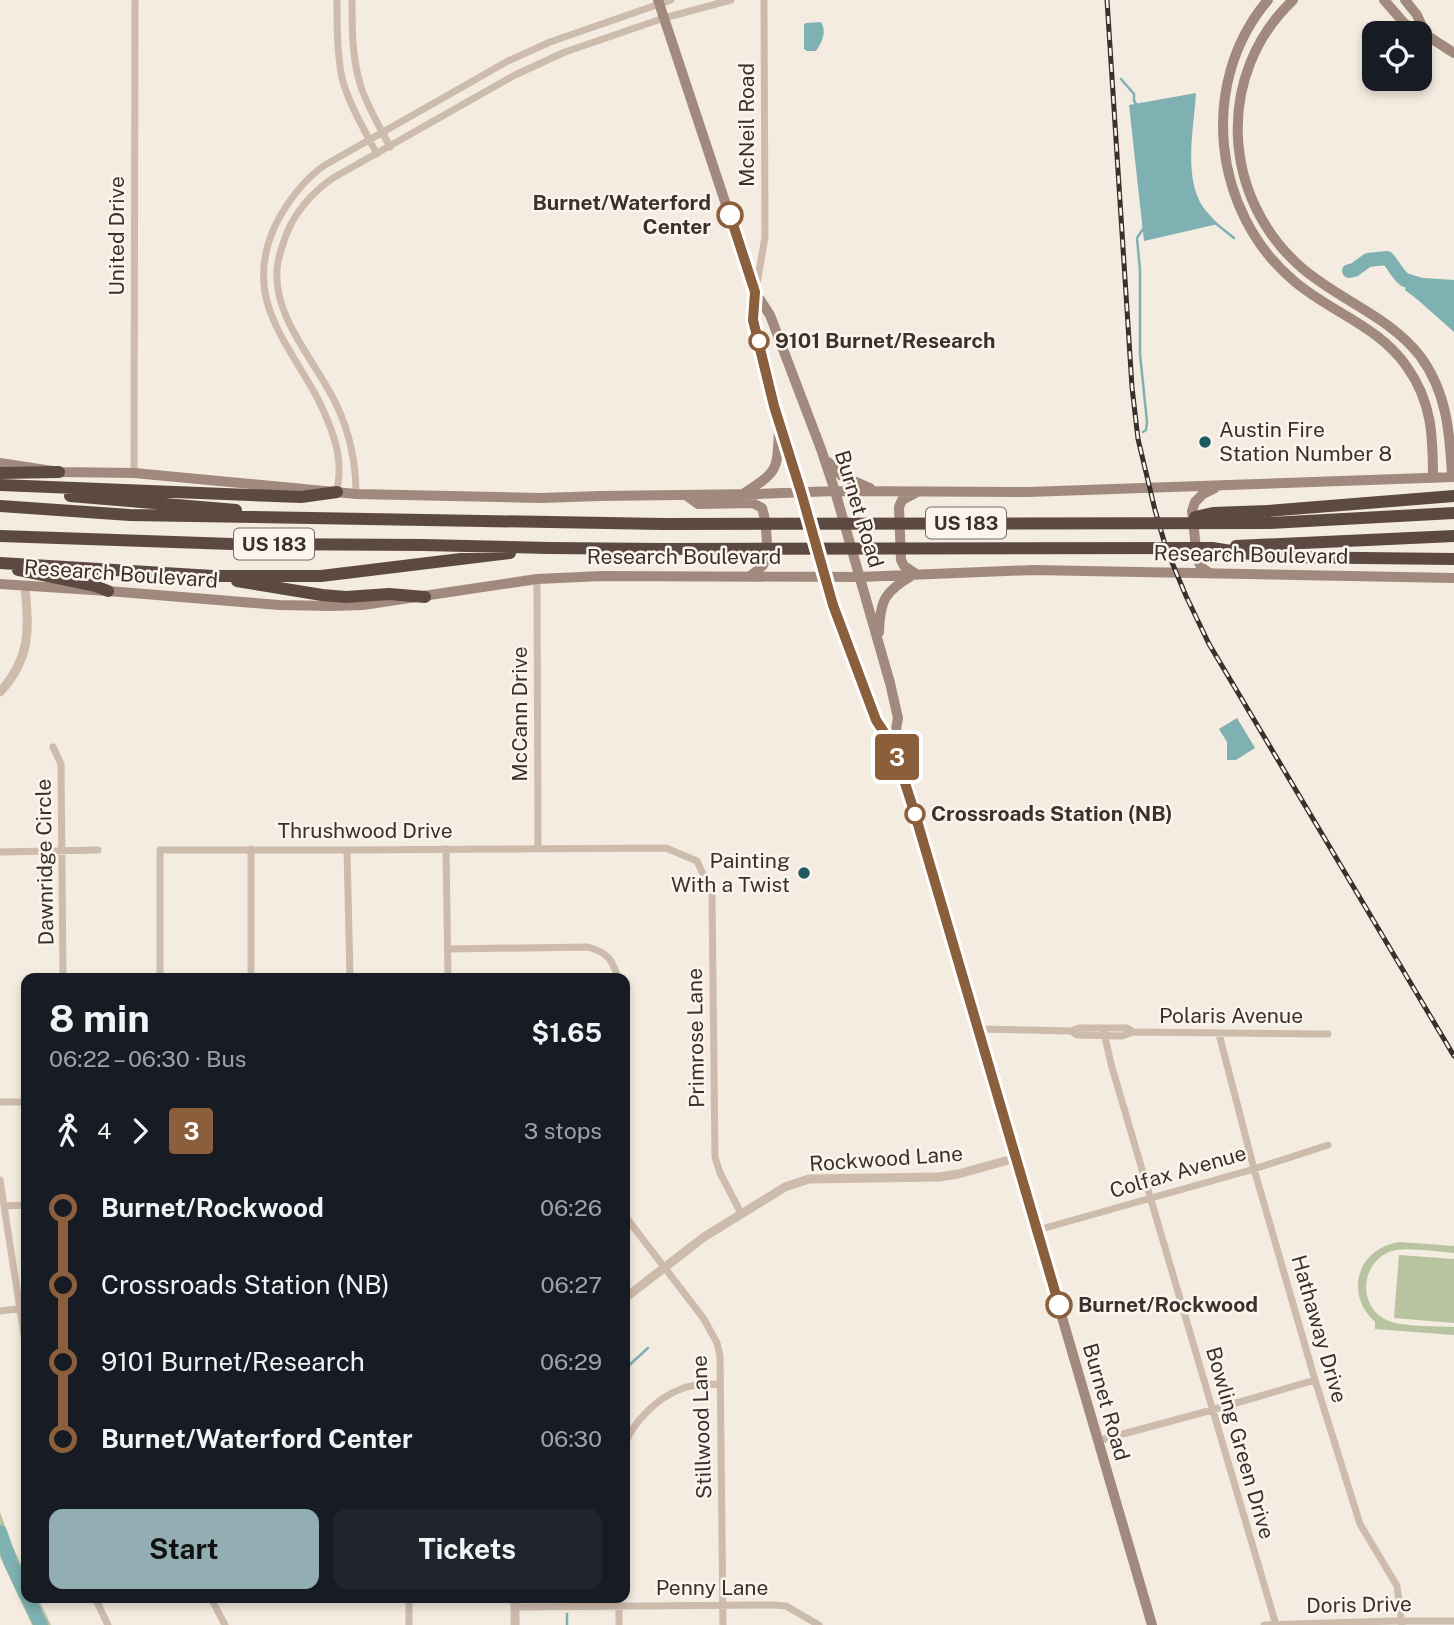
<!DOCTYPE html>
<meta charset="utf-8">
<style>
body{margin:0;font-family:"Public Sans",sans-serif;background:#20242c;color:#f1f3f6;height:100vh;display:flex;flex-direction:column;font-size:26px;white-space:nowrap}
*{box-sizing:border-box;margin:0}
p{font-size:23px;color:#9ea1a6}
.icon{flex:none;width:38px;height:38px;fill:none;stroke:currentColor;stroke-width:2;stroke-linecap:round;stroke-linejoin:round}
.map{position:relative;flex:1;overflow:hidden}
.details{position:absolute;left:21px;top:973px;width:609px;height:630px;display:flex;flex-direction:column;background:#171b24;border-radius:14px;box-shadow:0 4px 10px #0003}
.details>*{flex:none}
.badge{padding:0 14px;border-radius:5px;font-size:24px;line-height:46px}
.buttons{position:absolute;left:1362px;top:21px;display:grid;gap:14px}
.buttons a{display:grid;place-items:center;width:70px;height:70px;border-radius:14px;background:#171b24;box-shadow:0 4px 10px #0003;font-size:35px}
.map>.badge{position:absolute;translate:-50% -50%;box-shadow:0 0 0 4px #fff}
.legs{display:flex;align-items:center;gap:10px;height:77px;padding:0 28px;font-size:23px}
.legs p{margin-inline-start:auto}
.headline{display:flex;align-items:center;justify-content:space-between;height:119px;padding:0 28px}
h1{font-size:38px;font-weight:700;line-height:52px}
.cta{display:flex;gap:14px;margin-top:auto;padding:14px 28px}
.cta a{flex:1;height:80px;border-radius:14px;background:#92aeb2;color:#111;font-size:28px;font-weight:700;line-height:80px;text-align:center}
.cta a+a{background:#20242c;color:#f1f3f6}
ul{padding:0 28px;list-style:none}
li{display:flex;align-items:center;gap:24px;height:77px;font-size:26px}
li i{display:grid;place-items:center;width:10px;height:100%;margin:0 9px;background:currentColor}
li i::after{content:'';width:18px;height:18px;margin:-9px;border:5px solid;border-radius:50%;background:#171b24}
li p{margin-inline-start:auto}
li:first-child i{background:linear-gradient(#0000 50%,currentColor 0)}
li:last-child i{background:linear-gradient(currentColor 50%,#0000 0)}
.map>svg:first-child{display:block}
.green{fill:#b8c4a0}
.water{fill:#7fb0b2}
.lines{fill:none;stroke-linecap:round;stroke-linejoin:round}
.stream{stroke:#7fb0b2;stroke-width:2.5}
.river{stroke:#7fb0b2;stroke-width:14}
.minor{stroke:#cdbbac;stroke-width:7}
.tertiary{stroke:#cdbbac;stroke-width:9}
.secondary{stroke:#a18a7d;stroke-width:10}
.motorway{stroke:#5c4a42;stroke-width:12}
.rail-casing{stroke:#3b302b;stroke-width:5}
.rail{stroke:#fbf5ee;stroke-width:2.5;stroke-dasharray:8;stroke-linecap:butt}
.motorway-bridge{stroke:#5c4a42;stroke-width:12}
.line-1-casing{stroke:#fff;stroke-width:16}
.line-1{stroke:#8b5e3c;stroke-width:10}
.stop-1-dot{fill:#fff;stroke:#8b5e3c;stroke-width:3.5}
.poi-dot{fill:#1f5a5e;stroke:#fbf5ee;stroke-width:2.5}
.labels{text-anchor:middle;stroke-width:5;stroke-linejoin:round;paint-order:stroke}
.shield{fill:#fbf5ee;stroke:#756b66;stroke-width:2}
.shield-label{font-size:19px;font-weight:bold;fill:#3b302b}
.street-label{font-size:21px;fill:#3b302b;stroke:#fbf5ee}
.stop-label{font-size:21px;font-weight:bold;fill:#3b302b;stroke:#fbf5ee;text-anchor:start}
.poi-label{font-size:21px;fill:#3b302b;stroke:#fbf5ee;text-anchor:start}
</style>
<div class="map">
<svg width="1454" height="1625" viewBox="0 0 1454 1625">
<rect width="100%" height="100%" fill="#f4ebe1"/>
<path class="green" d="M1399,1242L1454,1246V1253C1436,1252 1405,1246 1389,1252C1359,1265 1358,1309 1389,1321C1404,1327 1436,1326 1454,1327V1335L1375,1329V1322C1344,1294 1357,1249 1399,1242Z
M1399,1255L1454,1259V1323L1394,1318Z
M0,1512L12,1545L26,1575V1598H38L51,1625H32L0,1557Z"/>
<path class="water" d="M821,22C827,32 822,42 816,51H807L804,49V25L806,23Z
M1196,93C1194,127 1183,177 1203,207C1207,213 1213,218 1218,224L1144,241L1129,105Z
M1409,277L1454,280V332L1418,300L1405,290Z
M1237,718L1255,748L1236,760H1227V742L1219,729Z"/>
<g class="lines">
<path class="stream" d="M1121,79L1134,94V101L1137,105
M1214,222L1234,238
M1143,432L1146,430L1147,422L1140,354V270L1137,238L1145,226
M625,1369L648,1348
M568,1599V1598
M567,1625V1614"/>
<path class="river" d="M1349,271L1354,270L1368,260L1387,258C1394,265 1397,274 1405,280L1454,295
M0,1532L11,1563L26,1595
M28,1598L41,1625"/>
<path class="minor" d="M337,0C337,26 337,53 342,78C349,104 364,130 377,154
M352,0C352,29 352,59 361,87C368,108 380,127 390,147
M756,289L765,237L764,0
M134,473L135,0
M337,492C338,485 339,478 339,471C340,447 328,420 318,399C287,341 242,298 275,226C287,202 302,181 325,165L508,61L550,42L671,0
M356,494C356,463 350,434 337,406C318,364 274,320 277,271C277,259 282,247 286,235C295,212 313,192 333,178L515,75L565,52L664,18L731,0
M537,579L538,848
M53,747L61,764L63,978
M251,849V978
M446,849L448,978
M347,850L350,978
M0,852L98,850
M448,949L588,947C608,953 612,959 618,978
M160,978V850H347L666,848L697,861L712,894L715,1157L720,1173L741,1213
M1103,1028L1111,1064L1276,1625
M977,1029L1071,1031L1079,1028H1127L1133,1032
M1071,1031L1077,1035L1122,1036L1133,1032L1328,1034
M1219,1034L1254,1169L1315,1380L1360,1524L1397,1586L1402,1625
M0,1102H26
M0,1180L26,1348
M4,1206L26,1205
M625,1216L704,1319L717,1343L720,1356L723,1625
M1038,1230L1254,1169L1328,1145
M0,1311L26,1308
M1097,1441L1212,1410L1315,1380
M625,1444C634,1421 657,1398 681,1389C692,1384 708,1384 720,1384
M95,1598L108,1625
M211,1598L225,1625
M409,1598V1625
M619,1598V1625
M515,1607L774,1605L786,1606L819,1625
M1264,1625L1393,1621H1454"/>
<path class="tertiary" d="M0,692C31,658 29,630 25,587
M625,1298L704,1237L785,1187L809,1179L939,1177L958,1174L1016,1158
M515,1625V1598"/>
<path class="secondary" d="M658,0L755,292L770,315L821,449L835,491L890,683L898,718L893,746
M1268,0C1198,82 1212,212 1294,281C1330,312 1379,326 1407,367C1432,402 1433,436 1433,478
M1293,0C1215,74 1221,198 1302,268C1339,300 1389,316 1420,356C1447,392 1450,434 1452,477
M1384,0L1405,24L1426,35L1454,53
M1405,0L1417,15L1426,35
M755,292L753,320L774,406L801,493L833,605L876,720L893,746L912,804L1152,1625
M828,462L842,476L870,488
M0,463L59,472L134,473L356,494L541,498L600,496L758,494L835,491L1028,492L1454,477
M743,494C778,471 777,472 779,430
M687,496L698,504L753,503L762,508C766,520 770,554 763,565C760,569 754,573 750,576
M916,574L904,566L901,560L899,507L902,500L917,492
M1211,574L1201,567L1197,558L1192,511L1195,502L1203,494L1215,488
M0,584L108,591L279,605L331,606L363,605L537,579L602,576L859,577L1033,570L1454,578
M879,632C880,600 885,591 913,575"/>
<path class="motorway" d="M0,473L59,472
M0,485L301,497L337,492
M70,496L236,510
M0,506L130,515L664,524
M1268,511L1454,496
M1268,523L1454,513
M0,536L232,544L423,545L549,548L663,549
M1236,546L1454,536
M1212,548L1270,557L1454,559
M0,563L213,576H321L510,553
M18,570L95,586L108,591
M237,581L322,595L346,597L389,594L425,597"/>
<defs>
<path id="rail" d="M1107,0L1132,387L1138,439L1155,510L1166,548L1186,596L1209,644L1454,1056"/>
</defs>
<use href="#rail" class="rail-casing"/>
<use href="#rail" class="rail"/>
<path class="motorway-bridge" d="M1195,517L1213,513L1268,511
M664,524L1268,523
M663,549L1212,548"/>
</g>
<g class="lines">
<defs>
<path id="line-1" d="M730,215L755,292L753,320L774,406L801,492L833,605L876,720L893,746L915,814L1059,1305"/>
</defs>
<use href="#line-1" class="line-1-casing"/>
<use href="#line-1" class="line-1"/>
</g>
<g class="stop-1-dot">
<circle cx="730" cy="215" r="12"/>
<circle cx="759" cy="341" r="9"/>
<circle cx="915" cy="814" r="9"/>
<circle cx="1059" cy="1305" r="12"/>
</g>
<g class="poi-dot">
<circle cx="1205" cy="442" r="7"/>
<circle cx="804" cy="873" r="7"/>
</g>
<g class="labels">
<g class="shield">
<rect x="926" y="507.5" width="80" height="31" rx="5"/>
<rect x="234" y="528.5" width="80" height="31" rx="5"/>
</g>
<g class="shield-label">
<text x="966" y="530">US 183</text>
<text x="274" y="551">US 183</text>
</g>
<g class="street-label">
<text transform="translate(747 125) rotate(-90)" y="7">McNeil Road</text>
<text transform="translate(117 236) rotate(-90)" y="7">United Drive</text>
<text transform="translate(859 509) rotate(73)" y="7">Burnet Road</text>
<text transform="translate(1251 555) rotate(1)" y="7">Research Boulevard</text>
<text x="684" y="564">Research Boulevard</text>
<text transform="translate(121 574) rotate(4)" y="7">Research Boulevard</text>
<text transform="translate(520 714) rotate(-90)" y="7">McCann Drive</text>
<text x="365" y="838">Thrushwood Drive</text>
<text transform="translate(45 862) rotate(-91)" y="7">Dawnridge Circle</text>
<text x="1231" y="1023">Polaris Avenue</text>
<text transform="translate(696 1038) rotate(-91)" y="7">Primrose Lane</text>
<text transform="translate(886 1159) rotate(-4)" y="7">Rockwood Lane</text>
<text transform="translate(1178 1172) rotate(-16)" y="7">Colfax Avenue</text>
<text transform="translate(1319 1329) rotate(74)" y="7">Hathaway Drive</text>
<text transform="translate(1106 1402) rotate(74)" y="7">Burnet Road</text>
<text transform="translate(702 1427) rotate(-92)" y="7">Stillwood Lane</text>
<text transform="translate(1240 1443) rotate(74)" y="7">Bowling Green Drive</text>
<text x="712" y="1595">Penny Lane</text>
<text transform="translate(1359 1605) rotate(-1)" y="7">Doris Drive</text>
</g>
<g class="stop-label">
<text x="711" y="210" text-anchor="end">Burnet/Waterford<tspan x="711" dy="24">Center</tspan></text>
<text x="775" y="348">9101 Burnet/Research</text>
<text x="931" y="821">Crossroads Station (NB)</text>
<text x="1078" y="1312">Burnet/Rockwood</text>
</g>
<g class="poi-label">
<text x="1219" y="437">Austin Fire<tspan x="1219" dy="24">Station Number 8</tspan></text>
<text x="790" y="868" text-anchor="end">Painting<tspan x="790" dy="24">With a Twist</tspan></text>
</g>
</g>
</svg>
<div class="buttons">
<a><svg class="icon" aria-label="locate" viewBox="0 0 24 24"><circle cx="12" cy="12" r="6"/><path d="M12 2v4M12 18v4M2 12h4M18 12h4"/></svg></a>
</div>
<b class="badge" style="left:897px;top:757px;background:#8b5e3c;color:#fff">3</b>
<section class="details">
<div class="headline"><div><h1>8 min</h1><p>06:22 – 06:30 · Bus</p></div><b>$1.65</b></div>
<div class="legs"><svg class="icon" aria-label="walk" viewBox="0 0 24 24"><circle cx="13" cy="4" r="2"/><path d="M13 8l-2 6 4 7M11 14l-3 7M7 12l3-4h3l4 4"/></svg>4<svg class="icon" aria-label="forward" viewBox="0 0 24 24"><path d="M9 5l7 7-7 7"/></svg><b class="badge" style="background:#8b5e3c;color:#fff">3</b><p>3 stops</p></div>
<ul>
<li><i style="color:#8b5e3c"></i><b>Burnet/Rockwood</b><p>06:26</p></li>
<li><i style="color:#8b5e3c"></i><span>Crossroads Station (NB)</span><p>06:27</p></li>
<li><i style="color:#8b5e3c"></i><span>9101 Burnet/Research</span><p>06:29</p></li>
<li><i style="color:#8b5e3c"></i><b>Burnet/Waterford Center</b><p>06:30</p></li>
</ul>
<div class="cta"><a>Start</a><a>Tickets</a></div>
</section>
</div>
